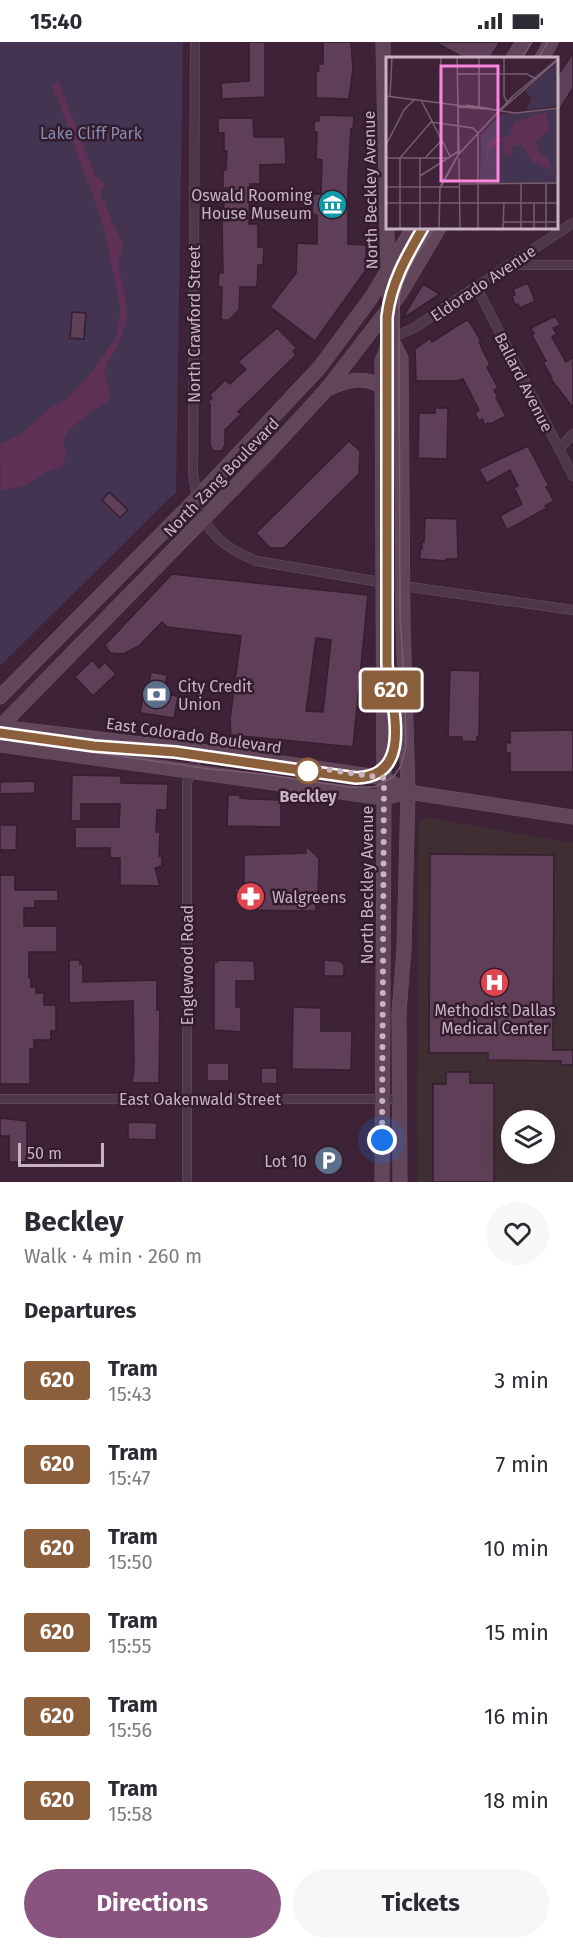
<!DOCTYPE html>
<meta charset="utf-8">
<style>
body{margin:0;font-family:"Fira Sans",sans-serif;background:#f7f7f7;color:#2b2b33;height:100vh;display:flex;flex-direction:column;font-size:22px;white-space:nowrap}
*{box-sizing:border-box;margin:0}
p{font-size:20px;color:#7c7c81}
.icon{flex:none;width:33px;height:33px;fill:none;stroke:currentColor;stroke-width:2;stroke-linecap:round;stroke-linejoin:round}
.map{position:relative;height:1140px;overflow:hidden}
.side{display:flex;flex-direction:column;background:#fff;flex:1}
.side>*{flex:none}
.badge{padding:0 12px;border-radius:4px;font-size:21px;line-height:39px}
.fabs{position:absolute;left:501px;top:1068px;display:grid;gap:12px}
.fabs a{display:grid;place-items:center;width:54px;height:54px;border-radius:50%;background:#fff;box-shadow:0 6px 24px #0002;font-size:30px}
.scale{position:absolute;left:18px;bottom:15px;width:86px;box-sizing:border-box;padding-left:6px;border:3px solid #c9b3c3;border-top:0;font-size:16px;line-height:21px;white-space:nowrap;color:#c9b3c3;-webkit-text-stroke:4px #331c2d;paint-order:stroke}
.you{position:absolute;width:30px;height:30px;margin:-15px;border:4px solid #fff;border-radius:50%;background:#1a73e8;box-shadow:0 0 0 9px #1a73e833}
.map>.badge{position:absolute;translate:-50% -50%;box-shadow:0 0 0 3px #fff}
h2{padding:0 24px;font-size:22px;line-height:54px}
.round{display:grid;place-items:center;flex:none;width:63px;height:63px;border-radius:32px;background:#f7f7f7}
.summary{display:flex;align-items:center;justify-content:space-between;height:102px;padding:0 24px}
h1{font-size:28px;font-weight:700;line-height:45px}
.button{display:flex;gap:12px;margin-top:auto;padding:12px 24px}
.button a{flex:1;height:69px;border-radius:36px;background:#89547f;color:#fff;font-size:24px;font-weight:700;line-height:69px;text-align:center}
.button a+a{background:#f7f7f7;color:#2b2b33}
ul{padding:0;list-style:none}
li{display:flex;align-items:center;gap:18px;height:84px;padding:0 24px}
li div{flex:1}
li b{display:block;font-size:22px}
li em{font-style:normal}
li .badge{min-width:66px;font-weight:700;text-align:center}
.status{display:flex;justify-content:space-between;align-items:center;height:42px;padding:0 30px;background:#fff;direction:ltr}
.status svg{height:16px;fill:currentColor}
.map>svg:first-child{display:block}
.medical{fill:#3f2f33;fill-rule:evenodd}
.green{fill:#433451}
.water{fill:#5f3154}
.building{fill:#5e3f57;stroke:#351e2f;stroke-width:1.5;fill-rule:evenodd}
.lines{fill:none;stroke-linecap:round;stroke-linejoin:round}
.street-casing{stroke:#695263;stroke-width:10}
.secondary-casing{stroke:#695263;stroke-width:15}
.street{stroke:#4e3748;stroke-width:9}
.secondary{stroke:#614559;stroke-width:14}
.tram{stroke:#785d71;stroke-width:1.5}
.line-casing{stroke:#fff;stroke-width:14}
.line{stroke:#8b5e3c;stroke-width:9}
.walk{stroke:#c9b3c3;stroke-width:6;stroke-dasharray:0 10.8}
.stop-dot{fill:#fff;stroke:#8b5e3c;stroke-width:3}
.labels{text-anchor:middle;stroke-width:5;stroke-linejoin:round;paint-order:stroke}
.park-label{font-size:16px;fill:#878caf;stroke:#331c2d}
.street-label{font-size:16px;fill:#c9b3c3;stroke:#331c2d}
.poi-label{font-size:16px;fill:#c9b3c3;stroke:#331c2d;text-anchor:end}
.stop-label{font-size:16px;font-weight:bold;fill:#c9b3c3;stroke:#331c2d}
.inset-road{fill:none;stroke:#765d70;stroke-width:1.5}
.view{fill:#fb86db;fill-opacity:0.15;stroke:#fb86db;stroke-width:3}
.inset-edge{fill:none;stroke:#c9b3c3;stroke-width:3}
</style>
<div class="status"><b>15:40</b><svg viewBox="0 0 49 12"><path d="M0 12V9h3v3zM5 12V6h3v6zM10 12V3h3v9zM15 12V0h3v12zM26 1h20v11H26zM47 4h2v5h-2z"/></svg></div>
<div class="map">
<svg width="573" height="1140" viewBox="0 0 573 1140">
<rect width="100%" height="100%" fill="#3e2338"/>
<path class="medical" d="M425,775L573,801V1140H417L418,790L419,781ZM512,1078H544V1112H512Z"/>
<path class="green" d="M0,0H183L176,450L0,624Z"/>
<path class="water" d="M58,39L95,133L105,142L100,150L113,182L123,201L118,222L127,266L126,280L118,303L108,320L104,331L111,357C99,364 68,384 64,397C62,403 65,406 67,411L62,425C36,430 31,449 1,447L0,402L20,393L51,365L66,358L76,347L92,330L109,305L117,293L119,279L120,264L103,182L52,42Z"/>
<path class="building" d="M249,0H265V55L222,57L221,41L249,39Z
M323,0H351L353,27L349,57L316,56V29H319L318,22H323Z
M435,0H500L490,16H464Z
M573,11V46L556,73V36Z
M319,73L354,74L353,87H351L348,138V202L366,203V228L315,299L270,265L296,231L297,201L317,202V173L312,172L313,152H321L322,118L316,117L317,90H314V79H319Z
M218,76H253L254,95H285L286,122L260,123V142H250L249,182H258V205H264L263,223H258L257,245H240L239,268L229,278H221L222,245H218L219,230L223,231L222,182L224,160L228,146H223V128H226L227,109H224V91H218Z
M528,241L535,259L520,266L518,262L515,263L512,254L515,253L513,247Z
M423,242L440,252L402,277Z
M72,270L86,271L84,297L70,296Z
M555,274L560,283L553,286L557,292L552,295L566,320L573,315V366L551,337L552,336L543,320L546,319L532,293L534,292L531,286Z
M468,277L481,299L479,300L490,323L487,325L498,346L494,348L498,355L496,356L506,374L488,383V381L485,383L482,377L479,379L475,371L479,368L463,337L457,339H416L415,307L431,296L432,300Z
M277,286L297,306L293,309L296,313L238,370L241,372L225,388V402L222,409H213L210,402V362L208,360L212,356L210,353L225,338L230,342L246,327L238,320Z
M435,366H448L447,417L418,416L419,371H435Z
M349,399L360,409L359,432L284,506H270L256,491Z
M528,404L549,444L546,445L554,459L545,464L547,466L507,488L500,474L522,462L514,446L518,444L510,428L487,441L479,427Z
M109,450L128,468L120,476L102,458Z
M425,476L457,477L458,517H446V519L420,517V507H422V500H424Z
M172,532L368,553L353,705L231,693L230,678L241,594L167,585L162,580L139,604L123,612L110,611L105,603ZM316,596L331,598L323,670L306,669Z
M92,618L99,626L105,620L116,632L93,654L75,635Z
M450,628L480,629L479,695H477V700L462,699V695H448Z
M151,630L167,633L164,652L178,654L174,676L140,671L144,649H148Z
M573,688V730H510V711H506V700L510,701V689Z
M72,733L121,734V741L168,742L167,768H157L156,790H160L159,814H162V824L155,826L160,844L120,843V816H110V806H75V785H119L120,762H81V779H71Z
M35,739V751L0,752V740Z
M228,753H240V756L252,757L281,758V785L227,784Z
M0,783H17L16,808H0Z
M306,804L319,816L318,855H316V869L244,868V862H235V846H244V813L306,811Z
M430,812L554,813L553,1008H573V1023H561V1019L488,1018V1011H429Z
M0,833H15V848H58V859H35V866H24V884H57V910H29V936H31V945H36V951H44V963H56V989H51V998H34V1007H30V1042H0Z
M69,918H80V922H83V940L157,938V968H160L159,1041H132L134,1026L133,959L69,961Z
M217,918L254,919L255,939H236V965H241V990L214,988V920H217Z
M324,918L339,919L344,923V934H324Z
M293,965L321,966V989H352L351,1028L292,1027Z
M207,1021H229V1039H207Z
M261,1026H277V1042L261,1041Z
M446,1030H470V1041H494V1140H433V1042H446Z
M0,1076L27,1079V1104H34V1113L26,1114V1120H9V1094H0Z
M133,1080L157,1081L156,1098L128,1097V1081Z"/>
<g class="lines">
<defs>
<path id="street" d="M195,0L193,431C199,479 210,501 257,519L403,544L573,568
M511,223H573
M477,246L573,434
M391,296L414,286L573,181
M559,407L573,392
M0,1057H400
M187,1140V740L200,709"/>
<path id="secondary" d="M513,16L523,0
M542,16L551,0
M391,296L401,316L403,581L408,750L404,907L399,971L400,1140
M330,346C348,338 365,334 383,345
M0,655L196,457L320,325L371,256L413,186
M0,685L268,411L326,348L400,252L439,186
M0,685L200,709L384,736L408,750
M0,703L384,756L408,750L573,775
M382,1140L384,756L382,319L391,296L387,196L383,0"/>
</defs>
<use href="#street" class="street-casing"/>
<use href="#secondary" class="secondary-casing"/>
<use href="#street" class="street"/>
<use href="#secondary" class="secondary"/>
<path class="tram" d="M522,16L532,0
M538,16L548,0
M411,207L423,186
M0,697L210,727L263,732L350,745H375L393,735L401,724L406,705L405,650L400,573L399,258C402,231 420,209 434,186
M113,706L175,710L356,736C417,734 389,658 387,622V283L390,255L395,239"/>
</g>
<g class="lines">
<defs>
<path id="line" d="M0,691L94,704L175,710L356,736C417,734 390,659 387,622V275C391,241 406,215 423,186"/>
</defs>
<use href="#line" class="line-casing"/>
<use href="#line" class="line"/>
<path class="walk" d="M308,729L304,724L384,736L382,1098"/>
</g>
<defs>
<symbol id="museum-disc" viewBox="-11 -11 22 22"><circle r="9.5" fill="#0f9aa8" stroke="#331c2d"/><path d="M0-6L6-3V-2H-6V-3ZM-5-1h2V3h-2ZM-1-1h2V3h-2ZM3-1h2V3H3ZM-6 4H6V6H-6Z" fill="#fff"/></symbol>
<symbol id="bank-disc" viewBox="-11 -11 22 22"><circle r="9.5" fill="#5c6f8a" stroke="#331c2d"/><path d="M-6-4H6V4H-6ZM0-2.3a2.3 2.3 0 1 0 0 4.6a2.3 2.3 0 1 0 0-4.6Z" fill="#fff"/></symbol>
<symbol id="pharmacy-disc" viewBox="-11 -11 22 22"><circle r="9.5" fill="#e0444e" stroke="#331c2d"/><path d="M-2-6h4v4h4v4h-4v4h-4v-4h-4v-4h4Z" fill="#fff"/></symbol>
<symbol id="hospital-disc" viewBox="-11 -11 22 22"><circle r="9.5" fill="#e0444e" stroke="#331c2d"/><path d="M-5-5h3v3.5h4V-5h3V5h-3V1.5h-4V5h-3Z" fill="#fff"/></symbol>
<symbol id="parking-disc" viewBox="-11 -11 22 22"><circle r="9.5" fill="#5c6f8a" stroke="#331c2d"/><path d="M-3.5-5.5H1a3.5 3.5 0 0 1 0 7H-1V5.5H-3.5ZM-1-3.4V-.6H.8a1.4 1.4 0 0 0 0-2.8Z" fill="#fff"/></symbol>
</defs>
<g fill-rule="evenodd">
<use href="#museum-disc" x="316" y="146" width="33" height="33"/>
<use href="#bank-disc" x="140" y="636" width="33" height="33"/>
<use href="#pharmacy-disc" x="234" y="838" width="33" height="33"/>
<use href="#hospital-disc" x="478" y="924" width="33" height="33"/>
<use href="#parking-disc" x="312" y="1102" width="33" height="33"/>
</g>
<circle class="stop-dot" cx="308" cy="729" r="12"/>
<g class="labels">
<g class="park-label">
<text x="91" y="97">Lake Cliff Park</text>
</g>
<g class="street-label">
<text transform="translate(370 148) rotate(-91)" y="6">North Beckley Avenue</text>
<text transform="translate(483 241) rotate(-34)" y="6">Eldorado Avenue</text>
<text transform="translate(194 282) rotate(-90)" y="6">North Crawford Street</text>
<text transform="translate(524 340) rotate(63)" y="6">Ballard Avenue</text>
<text transform="translate(221 435) rotate(-46)" y="6">North Zang Boulevard</text>
<text transform="translate(194 693) rotate(8)" y="6">East Colorado Boulevard</text>
<text transform="translate(367 843) rotate(-90)" y="6">North Beckley Avenue</text>
<text transform="translate(187 923) rotate(-90)" y="6">Englewood Road</text>
<text x="200" y="1063">East Oakenwald Street</text>
</g>
<g class="poi-label">
<text x="312" y="159">Oswald Rooming<tspan x="312" dy="18">House Museum</tspan></text>
<text x="178" y="650" text-anchor="start">City Credit<tspan x="178" dy="18">Union</tspan></text>
<text x="272" y="861" text-anchor="start">Walgreens</text>
<text x="495" y="974" text-anchor="middle">Methodist Dallas<tspan x="495" dy="18">Medical Center</tspan></text>
<text x="307" y="1125">Lot 10</text>
</g>
<g class="stop-label">
<text x="308" y="760">Beckley</text>
</g>
</g>
<g transform="translate(386 15)">
<rect width="172" height="172" fill="#3e2338"/>
<path d="M172,5V49L140,53L146,41L139,34ZM172,52V126H94L95,78L116,57Z" fill="#433451"/>
<path d="M160,55L164,72L150,84L152,95L161,101L171,122L165,113L145,104L136,87L126,89L125,99L118,98L117,83L101,94L107,120L100,97L101,88L106,81L124,79L128,65Z" fill="#5f3154"/>
<path class="inset-road" d="M71,0L73,96M118,0V39L121,45M72,17H141L150,22M0,39L116,54M4,39L6,0M35,43L64,99M54,45L55,0M80,48L106,52M93,51V0M115,54L130,56L173,51M0,88L18,53L29,42M0,101H61M34,101V172M39,101L56,83M73,101L74,172M34,119L73,94M160,126V172M74,127L173,126M0,130H74M0,146H173M148,146V172M117,165H173M14,172V101L45,65L87,71L92,76V172M53,172L54,130L72,98L127,39L173,1M53,172L54,132L72,98V50L115,53L173,2M117,172L118,146M135,172V126"/>
<path class="view" d="M55,9H112V124H55Z"/>
<rect width="172" height="172" class="inset-edge"/>
</g>
</svg>
<div class="fabs">
<a><svg class="icon" aria-label="layers" viewBox="0 0 24 24"><path d="M12 4l9 5-9 5-9-5zM3 14l9 5 9-5"/></svg></a>
</div>
<div class="scale">50 m</div>
<div class="you" style="left:382px;top:1098px"></div>
<b class="badge" style="left:391px;top:648px;background:#8b5e3c;color:#fff">620</b>
</div>
<section class="side">
<div class="summary"><div><h1>Beckley</h1><p>Walk · 4 min · 260 m</p></div><a class="round"><svg class="icon" aria-label="heart" viewBox="0 0 24 24"><path d="M12 20l-8-8c-3-5 5-10 8-4 3-6 11-1 8 4z"/></svg></a></div>
<h2>Departures</h2>
<ul>
<li><span class="badge" style="background:#8b5e3c;color:#fff">620</span><div><b>Tram</b><p>15:43</p></div><em>3 min</em></li>
<li><span class="badge" style="background:#8b5e3c;color:#fff">620</span><div><b>Tram</b><p>15:47</p></div><em>7 min</em></li>
<li><span class="badge" style="background:#8b5e3c;color:#fff">620</span><div><b>Tram</b><p>15:50</p></div><em>10 min</em></li>
<li><span class="badge" style="background:#8b5e3c;color:#fff">620</span><div><b>Tram</b><p>15:55</p></div><em>15 min</em></li>
<li><span class="badge" style="background:#8b5e3c;color:#fff">620</span><div><b>Tram</b><p>15:56</p></div><em>16 min</em></li>
<li><span class="badge" style="background:#8b5e3c;color:#fff">620</span><div><b>Tram</b><p>15:58</p></div><em>18 min</em></li>
</ul>
<div class="button"><a>Directions</a><a>Tickets</a></div>
</section>
